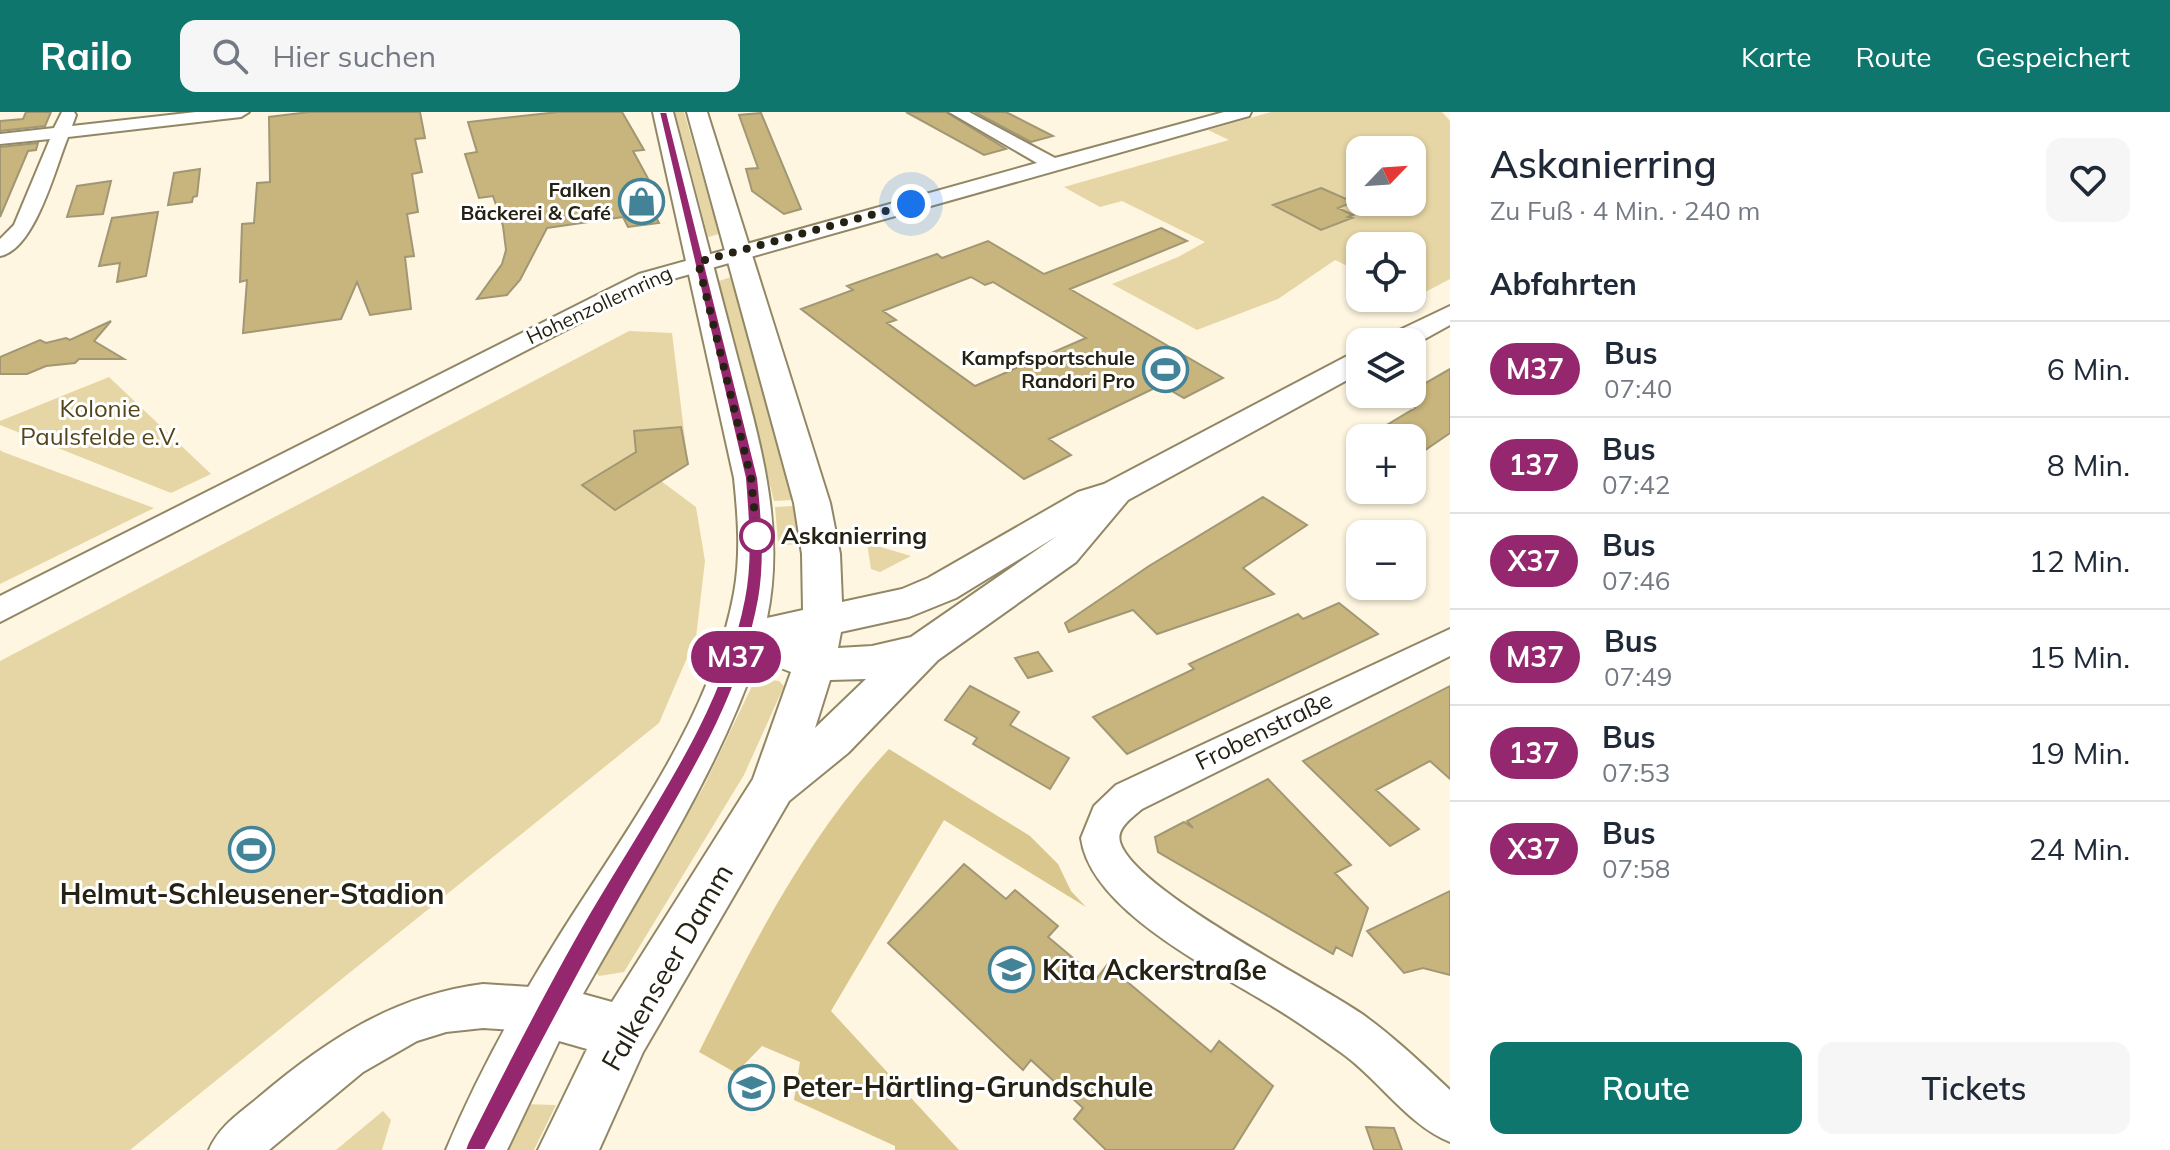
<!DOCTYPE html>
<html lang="de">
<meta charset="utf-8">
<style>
body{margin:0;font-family:Mulish,sans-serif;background:#f6f6f7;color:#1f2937;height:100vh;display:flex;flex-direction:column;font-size:30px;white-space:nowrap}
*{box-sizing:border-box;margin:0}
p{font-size:26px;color:#747a83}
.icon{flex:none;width:44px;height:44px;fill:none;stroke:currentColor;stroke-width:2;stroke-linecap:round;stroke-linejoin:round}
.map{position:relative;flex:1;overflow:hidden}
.sheet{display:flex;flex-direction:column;background:#fff;width:720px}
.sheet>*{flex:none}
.badge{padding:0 16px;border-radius:26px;font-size:28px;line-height:52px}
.needle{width:52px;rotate:65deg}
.tools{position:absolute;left:1346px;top:24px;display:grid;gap:16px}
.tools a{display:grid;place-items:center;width:80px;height:80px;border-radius:16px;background:#fff;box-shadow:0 2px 6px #0004;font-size:40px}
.you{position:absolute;width:40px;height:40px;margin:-20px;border:6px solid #fff;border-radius:50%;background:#1a73e8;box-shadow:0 0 0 12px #1a73e833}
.map>.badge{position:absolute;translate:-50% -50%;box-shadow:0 0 0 4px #fff}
h2{padding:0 40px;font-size:30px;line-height:72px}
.round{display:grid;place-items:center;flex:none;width:84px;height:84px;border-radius:16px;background:#f6f6f7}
.head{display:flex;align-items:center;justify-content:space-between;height:136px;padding:0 40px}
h1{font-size:38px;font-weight:600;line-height:60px}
.primary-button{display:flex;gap:16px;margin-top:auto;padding:16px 40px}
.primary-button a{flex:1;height:92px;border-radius:16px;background:#0f766e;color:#fff;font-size:32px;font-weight:600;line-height:92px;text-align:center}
.primary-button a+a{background:#f6f6f7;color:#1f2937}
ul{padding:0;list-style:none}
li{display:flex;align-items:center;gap:24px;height:96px;padding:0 40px;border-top:2px solid #e0e1e3}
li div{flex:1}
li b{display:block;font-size:30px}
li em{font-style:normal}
li .badge{min-width:88px;font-weight:700;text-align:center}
header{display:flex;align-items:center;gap:48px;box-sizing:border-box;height:112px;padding:0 40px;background:#0f766e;color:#fff}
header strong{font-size:38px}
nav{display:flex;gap:44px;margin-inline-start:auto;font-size:28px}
.search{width:560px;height:72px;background:#f6f6f7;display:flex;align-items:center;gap:20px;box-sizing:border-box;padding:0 28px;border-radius:16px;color:#747a83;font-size:30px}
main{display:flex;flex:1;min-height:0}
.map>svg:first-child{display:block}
.green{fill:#e6d6a5;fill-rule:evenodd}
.forest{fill:#dac78e}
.building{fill:#c8b57d;stroke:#a29774;stroke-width:2;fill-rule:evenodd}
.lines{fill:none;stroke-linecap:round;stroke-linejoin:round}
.minor-casing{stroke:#928765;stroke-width:4}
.major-casing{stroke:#928765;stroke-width:4}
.minor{fill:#fff;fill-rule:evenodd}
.major{fill:#fff;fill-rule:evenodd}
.line{fill:#95276e;stroke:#fff;stroke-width:2}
.walk{stroke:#252113;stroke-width:8;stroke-dasharray:0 14.4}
.stop-dot{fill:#fff;stroke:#95276e;stroke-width:4}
.labels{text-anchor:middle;stroke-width:6;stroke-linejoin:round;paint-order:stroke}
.far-poi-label{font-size:20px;font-weight:bold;fill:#252113;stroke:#fff;text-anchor:end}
.far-street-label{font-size:20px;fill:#252113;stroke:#fff}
.park-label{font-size:24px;fill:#534519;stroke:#fff}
.stop-label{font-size:24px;font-weight:bold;fill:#252113;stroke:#fff;text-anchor:start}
.street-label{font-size:24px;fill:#252113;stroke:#fff}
.near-poi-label{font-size:28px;font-weight:bold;fill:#252113;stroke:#fff;text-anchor:start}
.near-street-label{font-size:28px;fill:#252113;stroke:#fff}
</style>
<header>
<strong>Railo</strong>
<div class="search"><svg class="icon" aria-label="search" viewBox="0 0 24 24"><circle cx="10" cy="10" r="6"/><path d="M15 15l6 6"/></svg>Hier suchen</div>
<nav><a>Karte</a><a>Route</a><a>Gespeichert</a></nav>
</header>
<main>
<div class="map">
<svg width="1450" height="1038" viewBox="0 0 1450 1038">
<rect width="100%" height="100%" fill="#fef6e0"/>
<path class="green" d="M675,0H684L719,122L708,125Z
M1271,0H1442L1450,9V167L1414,186L1412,134H1360V160L1335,148L1278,187L1197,218L1112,172L1178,145L1205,130L1122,89L1100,95L1064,75L1229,28L1208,18ZM1360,38H1412V90H1360Z
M731,165L792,388L774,389L719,169Z
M629,219L672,221L688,352L661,369L696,395L705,449L696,525L659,611L130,1038H0V549Z
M109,265L211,362L171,381L0,313V309Z
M0,338L3,340L154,396L0,472Z
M794,394L800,425L795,432L787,433L778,429L775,395Z
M867,431L911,444L880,460L871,457Z
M763,567L779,569L784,574L744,663L624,860L599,864L594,857L703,676L752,574Z
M522,992L556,993L534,1038H500Z
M383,999L391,1008L382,1038H336Z"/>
<path class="forest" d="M889,637L1030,724L1058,752L1071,779L1086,795L944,708L831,899L959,1038H895V1034L794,988L800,950L762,934L736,961L699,940C752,834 807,724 889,637Z"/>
<path class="building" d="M26,0H51L45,14L0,19V9L23,7Z
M309,0H420L425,26L415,27L422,60L412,62L418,100L407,102L414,144L405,145L411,197L370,203L357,170L341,207L243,221L247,168L240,170L242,112L254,111L257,71L270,70L269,5Z
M558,0H622L644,38L633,39L651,72L640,74L659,111L628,115L623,105L547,116L520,168L507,183L477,187L502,152L506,138L503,114L493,84L479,86L465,42L477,40L468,10Z
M906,0H946L1006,37L984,43Z
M975,0H1006L1053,24L1031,30Z
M761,1L801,97L784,102L752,79L746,57L758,56L739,3Z
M38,31L36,38L28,39L0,105V35Z
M200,57L197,84L193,85L192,90L168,93L174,61Z
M111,69L103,102L67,105L77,74Z
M1321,76L1353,90L1338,96L1353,103L1348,105L1352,106L1321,118L1273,93Z
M158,100L146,164L117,170L120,151L99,154L112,106Z
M1161,116L1187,129L1070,177L1223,266L1184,286L1161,273L1049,327L1071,343L1024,367L801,197L853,178L847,174L937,142L942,146L988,129L1044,162ZM971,165L985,173L993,170L1086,226L975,274L887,211L896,208L883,199Z
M111,209L94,229L124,247H79L75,251L46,254L27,262H0V245L40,228L46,231L66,226L70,228Z
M1450,257V321L1412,347V326H1365L1415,296L1398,287Z
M681,315L688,352L615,398L582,373L636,340L634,319Z
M1263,385L1307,413L1243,456L1274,482L1157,522L1133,498L1069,520L1065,511L1149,454Z
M1339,491L1378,522L1127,642L1093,605L1194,557L1189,552L1298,502L1303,507Z
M1038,540L1052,559L1028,566L1015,546Z
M970,574L1019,600L1010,613L1069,646L1050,677L973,632L977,626L945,608Z
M1450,574V667L1430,649L1376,678L1419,717L1390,734L1303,649Z
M1268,667L1351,753L1335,761L1368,796L1352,844L1336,835L1333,842L1158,740L1155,725L1184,710L1193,716L1187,709Z
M964,752L1006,787L1015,778L1058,814L1048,825L1097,866L1107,853L1211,940L1219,929L1273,974L1233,1038H1106L1074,1007L1083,996L1031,948L1023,958L888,831Z
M1450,779V863L1423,856L1404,861L1367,819Z
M1366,1015L1394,1016L1402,1038H1374Z"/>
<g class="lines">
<defs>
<path id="minor" d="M62,0H74L76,3L72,14L196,0H249L241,5L68,25C56,54 35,138 0,144V127L14,113L50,27L0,32V22L54,16Z
M949,0H969L1055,46L1224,0H1251L1249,4L655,172L0,510V484L639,162L1037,51Z
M1450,517V544L1142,697C1133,705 1116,716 1120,730C1134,778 1314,869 1362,902C1394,925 1421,951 1450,978V1030C1408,1013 1380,969 1343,942C1325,929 1307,916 1288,904C1229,865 1091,803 1081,726L1094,694L1116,673Z
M483,872L545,876L560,883L567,898L560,913L545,920L483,916L446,920L417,929L363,960L269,1038H209C219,1014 240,1001 259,985C326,928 395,883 483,872Z"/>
<path id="major" d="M653,0H673C693,75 712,150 732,225C756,318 787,409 767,506L803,498L802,442L794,391L687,0H707L830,391L840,442L842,490L902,477L928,466L1078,380L1104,372L1349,243L1360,240V261L1128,388L1076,450L938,548L848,641L789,689L643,940L599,1038H538L587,937L559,929L507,1038H446C476,966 515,895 556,829C624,720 710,610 734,481C741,443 738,404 734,366ZM1057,424L911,525L872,534L838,536L841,520L909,505L956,486ZM776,535L772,544L778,555L791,560L753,667L612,890L583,882C646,769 718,662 759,539ZM866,567L816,615L815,616L830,568Z
M1450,194V213L1412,234V230H1382L1387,224Z"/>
</defs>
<use href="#minor" class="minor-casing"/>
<use href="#major" class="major-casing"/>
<use href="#minor" class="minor"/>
<use href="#major" class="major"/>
</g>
<path class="line" d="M659,0H667L758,366C762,406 766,447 759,487C740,593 677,685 625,777C575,866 529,955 485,1038H465L468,1030C507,952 546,875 590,800C648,701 722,601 744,487C752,447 748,406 745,366Z"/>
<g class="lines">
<path class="walk" d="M757,424L751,366L698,150L911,92"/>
</g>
<defs>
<symbol id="shop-ring" viewBox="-11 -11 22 22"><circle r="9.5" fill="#fff" stroke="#438397" stroke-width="1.5"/><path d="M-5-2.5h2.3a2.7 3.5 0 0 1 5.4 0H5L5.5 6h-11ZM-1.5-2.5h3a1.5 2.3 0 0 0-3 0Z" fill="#438397"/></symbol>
<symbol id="stadium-ring" viewBox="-11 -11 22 22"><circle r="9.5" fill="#fff" stroke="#438397" stroke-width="1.5"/><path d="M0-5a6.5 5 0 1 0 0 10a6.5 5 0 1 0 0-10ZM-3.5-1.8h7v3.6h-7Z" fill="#438397"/></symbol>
<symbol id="school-ring" viewBox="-11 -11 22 22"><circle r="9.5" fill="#fff" stroke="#438397" stroke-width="1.5"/><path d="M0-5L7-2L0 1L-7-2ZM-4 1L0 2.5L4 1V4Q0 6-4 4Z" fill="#438397"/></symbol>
</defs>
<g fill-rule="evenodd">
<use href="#shop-ring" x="616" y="64" width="51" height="51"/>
<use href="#stadium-ring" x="1140" y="232" width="51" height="51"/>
<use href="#stadium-ring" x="226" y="712" width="51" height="51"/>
<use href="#school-ring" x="986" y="832" width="51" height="51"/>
<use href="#school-ring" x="726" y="950" width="51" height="51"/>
</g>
<circle class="stop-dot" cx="757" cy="424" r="16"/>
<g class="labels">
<g class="far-poi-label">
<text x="611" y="85">Falken<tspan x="611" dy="23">Bäckerei &amp; Café</tspan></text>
<text x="1135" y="253">Kampfsportschule<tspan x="1135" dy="23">Randori Pro</tspan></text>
</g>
<g class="far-street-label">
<text transform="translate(599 193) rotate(-25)" y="7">Hohenzollernring</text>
</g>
<g class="park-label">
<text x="100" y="305">Kolonie<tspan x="100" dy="28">Paulsfelde e.V.</tspan></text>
</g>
<g class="stop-label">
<text x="781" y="432">Askanierring</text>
</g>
<g class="street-label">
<text transform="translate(1264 619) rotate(-26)" y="8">Frobenstraße</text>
</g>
<g class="near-poi-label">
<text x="252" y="792" text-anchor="middle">Helmut-Schleusener-Stadion</text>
<text x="1042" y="868">Kita Ackerstraße</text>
<text x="782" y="985">Peter-Härtling-Grundschule</text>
</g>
<g class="near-street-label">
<text transform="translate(667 855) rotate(-60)" y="10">Falkenseer Damm</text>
</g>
</g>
</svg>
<div class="tools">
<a><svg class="needle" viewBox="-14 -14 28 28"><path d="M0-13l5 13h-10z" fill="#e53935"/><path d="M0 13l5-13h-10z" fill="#747a83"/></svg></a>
<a><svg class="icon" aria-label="locate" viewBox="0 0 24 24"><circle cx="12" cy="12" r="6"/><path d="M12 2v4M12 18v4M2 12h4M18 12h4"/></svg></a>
<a><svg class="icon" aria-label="layers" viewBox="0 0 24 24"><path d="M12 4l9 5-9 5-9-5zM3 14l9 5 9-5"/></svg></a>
<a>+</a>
<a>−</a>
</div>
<div class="you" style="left:911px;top:92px"></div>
<b class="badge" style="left:736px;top:545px;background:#95276e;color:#fff">M37</b>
</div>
<section class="sheet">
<div class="head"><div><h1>Askanierring</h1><p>Zu Fuß · 4 Min. · 240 m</p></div><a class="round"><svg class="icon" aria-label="heart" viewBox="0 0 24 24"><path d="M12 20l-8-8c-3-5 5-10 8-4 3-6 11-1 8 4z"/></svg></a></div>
<h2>Abfahrten</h2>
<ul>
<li><span class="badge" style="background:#95276e;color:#fff">M37</span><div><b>Bus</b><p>07:40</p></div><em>6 Min.</em></li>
<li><span class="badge" style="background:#95276e;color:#fff">137</span><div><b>Bus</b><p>07:42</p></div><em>8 Min.</em></li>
<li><span class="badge" style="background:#95276e;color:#fff">X37</span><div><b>Bus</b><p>07:46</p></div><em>12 Min.</em></li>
<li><span class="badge" style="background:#95276e;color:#fff">M37</span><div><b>Bus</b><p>07:49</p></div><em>15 Min.</em></li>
<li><span class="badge" style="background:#95276e;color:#fff">137</span><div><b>Bus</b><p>07:53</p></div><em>19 Min.</em></li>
<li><span class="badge" style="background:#95276e;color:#fff">X37</span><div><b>Bus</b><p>07:58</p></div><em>24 Min.</em></li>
</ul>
<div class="primary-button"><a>Route</a><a>Tickets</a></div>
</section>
</main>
